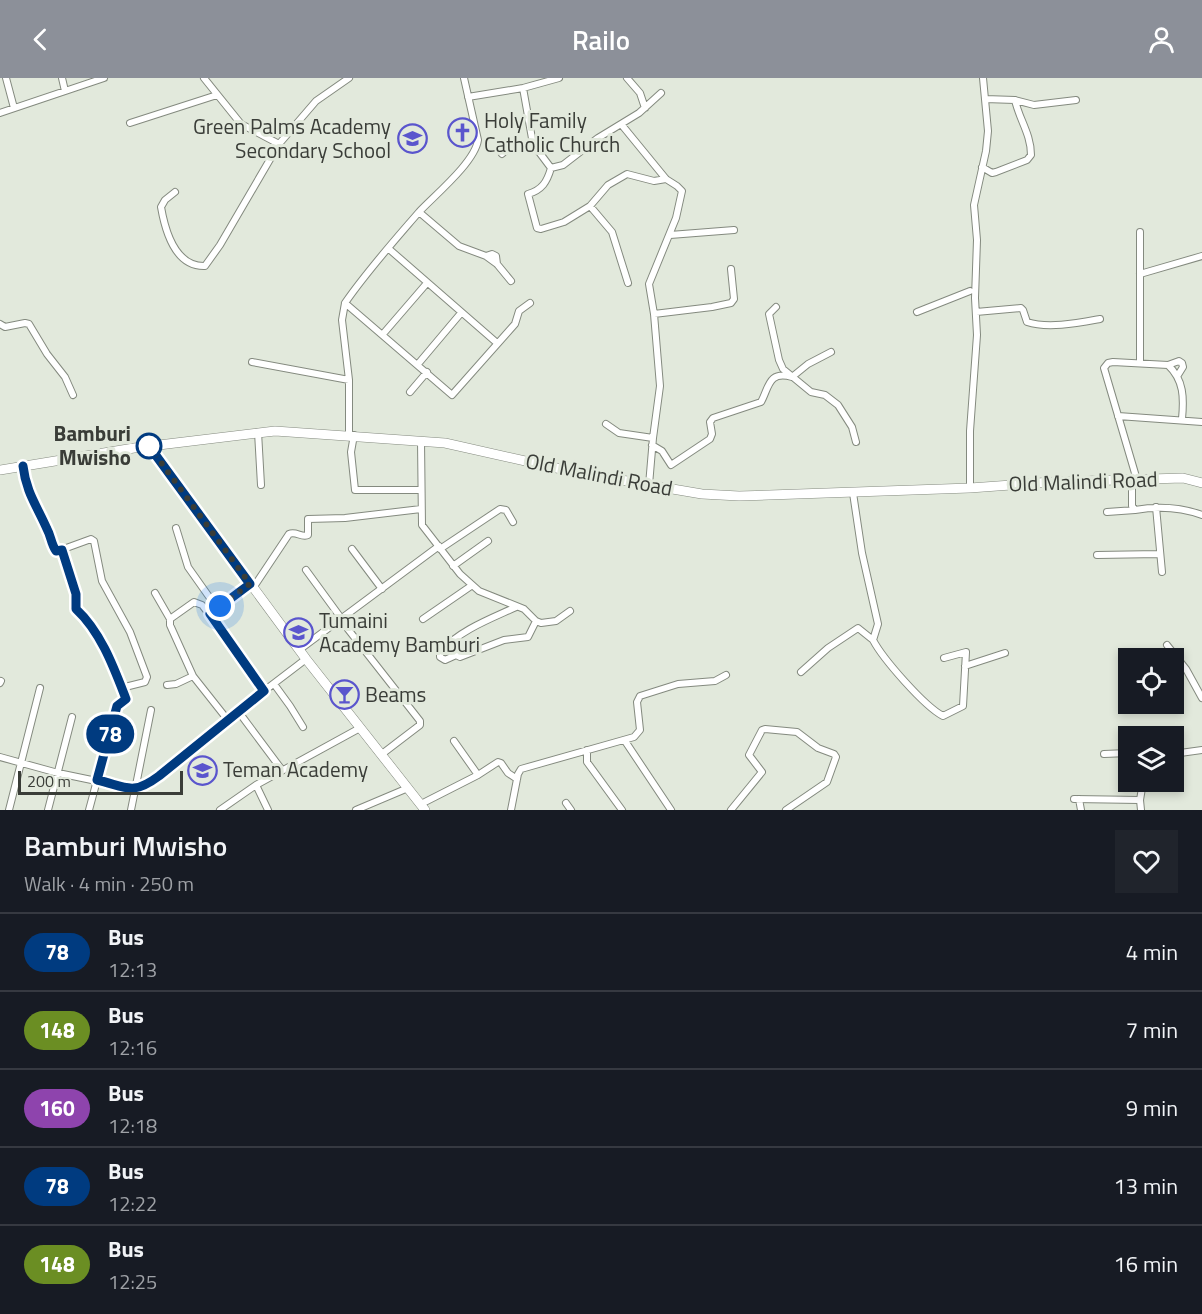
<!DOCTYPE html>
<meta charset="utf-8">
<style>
body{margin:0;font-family:"Titillium Web",sans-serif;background:#20242c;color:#f1f3f6;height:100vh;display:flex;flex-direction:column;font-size:22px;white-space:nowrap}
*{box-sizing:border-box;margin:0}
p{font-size:20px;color:#9ea1a6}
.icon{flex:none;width:33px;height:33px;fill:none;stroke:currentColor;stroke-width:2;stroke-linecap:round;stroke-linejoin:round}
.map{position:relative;height:732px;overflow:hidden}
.panel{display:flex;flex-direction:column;background:#171b24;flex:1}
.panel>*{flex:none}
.badge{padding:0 12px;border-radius:20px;font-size:21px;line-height:39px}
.tools{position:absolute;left:1118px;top:570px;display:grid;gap:12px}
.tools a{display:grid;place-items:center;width:66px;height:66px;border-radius:0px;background:#171b24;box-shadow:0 3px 9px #0003;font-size:30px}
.scale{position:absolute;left:18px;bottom:15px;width:165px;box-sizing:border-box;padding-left:6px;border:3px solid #3a3d38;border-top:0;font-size:16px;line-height:21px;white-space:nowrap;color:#3a3d38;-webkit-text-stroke:4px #e2e9dc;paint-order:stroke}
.you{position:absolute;width:30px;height:30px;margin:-15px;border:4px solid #fff;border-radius:50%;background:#1a73e8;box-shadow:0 0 0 9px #1a73e833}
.map>.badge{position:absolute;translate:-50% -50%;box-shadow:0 0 0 3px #fff}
.round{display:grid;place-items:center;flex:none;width:63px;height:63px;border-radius:0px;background:#20242c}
.summary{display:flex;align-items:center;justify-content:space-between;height:102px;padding:0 24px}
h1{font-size:28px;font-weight:600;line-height:45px}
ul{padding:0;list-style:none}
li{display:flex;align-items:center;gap:18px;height:78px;padding:0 24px;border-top:2px solid #363941}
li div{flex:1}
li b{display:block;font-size:22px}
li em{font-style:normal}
li .badge{min-width:66px;font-weight:700;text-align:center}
header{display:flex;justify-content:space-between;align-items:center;height:78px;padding:0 24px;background:#8c9099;color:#fff;font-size:27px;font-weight:600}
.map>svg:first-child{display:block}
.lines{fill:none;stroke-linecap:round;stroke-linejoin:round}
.street-casing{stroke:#848a7f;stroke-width:8}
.secondary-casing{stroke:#848a7f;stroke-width:10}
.street{stroke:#fff;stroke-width:6}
.secondary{stroke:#fff;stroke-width:9}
.line-casing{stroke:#fff;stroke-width:14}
.line{stroke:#003b80;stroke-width:9}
.walk{stroke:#3a3d38;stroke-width:6;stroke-dasharray:0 10.8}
.stop-dot{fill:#fff;stroke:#003b80;stroke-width:3}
.labels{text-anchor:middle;stroke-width:6;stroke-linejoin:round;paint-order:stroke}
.poi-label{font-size:21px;fill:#3a3d38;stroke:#e2e9dc;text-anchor:start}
.stop-label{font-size:21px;font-weight:bold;fill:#3a3d38;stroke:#e2e9dc;text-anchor:end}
.street-label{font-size:21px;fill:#3a3d38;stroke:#e2e9dc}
</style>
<header><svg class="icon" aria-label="back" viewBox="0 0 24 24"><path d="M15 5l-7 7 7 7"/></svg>Railo<svg class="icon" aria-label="person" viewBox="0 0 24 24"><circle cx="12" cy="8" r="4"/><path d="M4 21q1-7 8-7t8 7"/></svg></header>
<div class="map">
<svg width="1202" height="732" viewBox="0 0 1202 732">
<rect width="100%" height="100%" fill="#e2e9dc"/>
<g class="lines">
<defs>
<path id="street" d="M6,0L14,30
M62,0L65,13
M204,0L241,46L279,66
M627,0L640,15L645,30
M523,10L533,66L551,90C547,104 542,112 528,116L537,150L541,151L564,144L590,128L612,154L628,205
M468,19L523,10L559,0
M985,21L1015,22L1034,27L1076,22
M0,35L104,0
M130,45L217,17
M621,46L666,101L677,108L682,113L676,140L649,206L654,236L660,308L653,360
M502,76L508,70L533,66
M982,89L992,95L996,94L1027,82L1031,77C1031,56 1019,41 1015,22
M551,90L563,87L598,60L639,35L661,15
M175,114L165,122L161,129C165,152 175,189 205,188L220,167L279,66L316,23L349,0
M590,128L608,107L627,96L654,103L666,101
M419,134L459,168L486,178L497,186L511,203
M1140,154V284
M670,157L734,152
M389,171L497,265
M486,178L492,176L496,178L497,186
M1140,196L1202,178
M345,225L452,317L515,246L519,233L530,225
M776,229L769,236L779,282L783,291L811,314L825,317L838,327L852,349L856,364
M917,234L970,213
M976,234L1021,230L1023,232L1027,244C1048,251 1078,245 1100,241
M654,236L712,229L731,225L734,221L731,191
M0,246L5,249L25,245L29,246L47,276L65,299L73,317
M383,256L427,205
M252,284L349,302
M418,286L461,235
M1168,287L1179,283L1182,285L1183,289L1178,297
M410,314L427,294
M1118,338L1202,344
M606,346L619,355L653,360L649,407
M258,354L261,407
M349,357V302L342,242L345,225C367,193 394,163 419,134C435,117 475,84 478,62L464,0
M354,357L351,374L355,412H421
M421,363L422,447L460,496L479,513L524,531L536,543L541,545L556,543L570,533
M652,367L662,373L671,387L710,361L712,356L710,344L713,340L761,324C769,310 768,292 792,299L808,286L831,274
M23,388L26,407L47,451L55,472L58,473L91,461L94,463L102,503L130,554L147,599L145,604L121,610
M1132,402V428L1135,432C1158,428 1180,429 1202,437
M1137,402L1104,290L1108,285L1113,284L1168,287C1184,302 1184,320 1182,341
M970,410V353L977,257L975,220L977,162L974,127L986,73L988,53L983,0
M853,415L862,475L878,546L873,562C883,581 924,628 943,638L963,628L966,574L944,580
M1156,429L1162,494
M1107,434L1135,432
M176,450L188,489L217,530
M352,471L382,511
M440,471L500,431L506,432L513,444
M62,472L76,516V531L99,559L126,620L117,628L89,732
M1097,477L1159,476
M453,488L488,463
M306,492L341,540
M250,506L209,536L264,613
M253,510L289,456C296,453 302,460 308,457V441L345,440L421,431
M155,515L170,541V547L193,598L227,641
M516,529C490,541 460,552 440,574V579L445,582L456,577L460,579L504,562L528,559L536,543
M170,541L194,524L202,527L209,536
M340,541L420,643V647L382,676
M423,541L471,508
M1167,567L1186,591L1202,620
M299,572L439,468
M965,588L1005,575
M801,594L828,570L858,550L873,562
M0,605L1,603
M274,606L290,628L303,649
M167,607L176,606L193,598
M238,633L282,692
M454,663L478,697
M625,663L671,732
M587,672V684L622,732
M1104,676L1128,675
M1173,676L1202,672
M0,679L58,695L135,711C158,707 207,658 228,641C253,621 280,601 306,581
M1074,721L1140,722
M1079,721L1081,732
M566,725L571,732
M421,726L478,697L498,684L501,685L508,695L517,701
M9,732L40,610
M48,732L72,639
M131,732L151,632
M220,732L256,707
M268,732L256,707L360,650
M356,732L408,710
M511,732L518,696L521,691L634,659L640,652L637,624L640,618L678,606L715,603L726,597
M731,732L762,694L749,677L762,652L765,651L797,654L818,670L834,676L836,679L827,704L786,732
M1141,732L1140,722L1143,704"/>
<path id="secondary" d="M149,368L306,581L425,732
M0,392L134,370L275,353L445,365L561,391L649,407L702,416L739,418L970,410L1051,404L1183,400L1202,405"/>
</defs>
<use href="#street" class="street-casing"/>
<use href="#secondary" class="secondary-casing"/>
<use href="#street" class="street"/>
<use href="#secondary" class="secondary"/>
</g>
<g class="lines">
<defs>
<path id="line" d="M23,388C26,414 37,428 47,451C51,458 51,466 56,473L62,472L76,516V531C101,554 114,590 126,621L117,628L97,702C127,709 132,718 159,698L264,613L210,536L250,506L149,368"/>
</defs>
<use href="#line" class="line-casing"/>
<use href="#line" class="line"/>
<path class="walk" d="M149,368L250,506L220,528"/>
</g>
<defs>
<symbol id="church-ring" viewBox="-11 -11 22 22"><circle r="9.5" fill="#e2e9dc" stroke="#5a55cd" stroke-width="1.5"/><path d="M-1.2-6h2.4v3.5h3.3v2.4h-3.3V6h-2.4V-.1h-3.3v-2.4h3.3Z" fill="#5a55cd"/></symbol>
<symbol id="school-ring" viewBox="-11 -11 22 22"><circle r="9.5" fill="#e2e9dc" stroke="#5a55cd" stroke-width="1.5"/><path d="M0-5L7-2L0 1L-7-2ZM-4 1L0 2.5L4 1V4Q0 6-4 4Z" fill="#5a55cd"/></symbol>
<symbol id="bar-ring" viewBox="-11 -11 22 22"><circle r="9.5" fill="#e2e9dc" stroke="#5a55cd" stroke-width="1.5"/><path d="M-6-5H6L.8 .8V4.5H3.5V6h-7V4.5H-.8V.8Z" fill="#5a55cd"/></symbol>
</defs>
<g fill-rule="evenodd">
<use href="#church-ring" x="446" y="38" width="33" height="33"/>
<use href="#school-ring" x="396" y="44" width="33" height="33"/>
<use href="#school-ring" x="282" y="538" width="33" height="33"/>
<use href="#bar-ring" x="328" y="600" width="33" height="33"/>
<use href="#school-ring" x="186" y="676" width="33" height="33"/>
</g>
<circle class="stop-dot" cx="149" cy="368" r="12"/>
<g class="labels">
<g class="poi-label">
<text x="484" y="50">Holy Family<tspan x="484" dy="24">Catholic Church</tspan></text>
<text x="391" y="56" text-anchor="end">Green Palms Academy<tspan x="391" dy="24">Secondary School</tspan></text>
<text x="319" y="550">Tumaini<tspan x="319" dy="24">Academy Bamburi</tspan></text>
<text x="365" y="624">Beams</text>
<text x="223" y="699">Teman Academy</text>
</g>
<g class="stop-label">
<text x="131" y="363">Bamburi<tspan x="131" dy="24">Mwisho</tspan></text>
</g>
<g class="street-label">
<text transform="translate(599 397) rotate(11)" y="7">Old Malindi Road</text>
<text transform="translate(1083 404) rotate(-2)" y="7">Old Malindi Road</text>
</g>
</g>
</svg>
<div class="tools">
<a><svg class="icon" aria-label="locate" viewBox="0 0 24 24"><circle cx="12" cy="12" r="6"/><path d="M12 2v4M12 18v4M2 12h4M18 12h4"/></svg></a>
<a><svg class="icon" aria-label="layers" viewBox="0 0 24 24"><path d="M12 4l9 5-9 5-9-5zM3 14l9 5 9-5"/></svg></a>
</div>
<div class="scale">200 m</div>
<div class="you" style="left:220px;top:528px"></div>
<b class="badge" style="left:110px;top:656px;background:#003b80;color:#fff">78</b>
</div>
<section class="panel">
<div class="summary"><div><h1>Bamburi Mwisho</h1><p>Walk · 4 min · 250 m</p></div><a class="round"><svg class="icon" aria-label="heart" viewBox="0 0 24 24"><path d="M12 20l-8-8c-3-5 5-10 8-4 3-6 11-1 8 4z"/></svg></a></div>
<ul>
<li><span class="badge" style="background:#003b80;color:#fff">78</span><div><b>Bus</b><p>12:13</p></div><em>4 min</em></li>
<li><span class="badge" style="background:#6b8e23;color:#fff">148</span><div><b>Bus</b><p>12:16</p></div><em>7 min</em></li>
<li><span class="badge" style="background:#8e44ad;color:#fff">160</span><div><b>Bus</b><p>12:18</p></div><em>9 min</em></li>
<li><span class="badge" style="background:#003b80;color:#fff">78</span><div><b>Bus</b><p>12:22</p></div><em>13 min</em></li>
<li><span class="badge" style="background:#6b8e23;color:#fff">148</span><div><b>Bus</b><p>12:25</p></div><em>16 min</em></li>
</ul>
</section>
